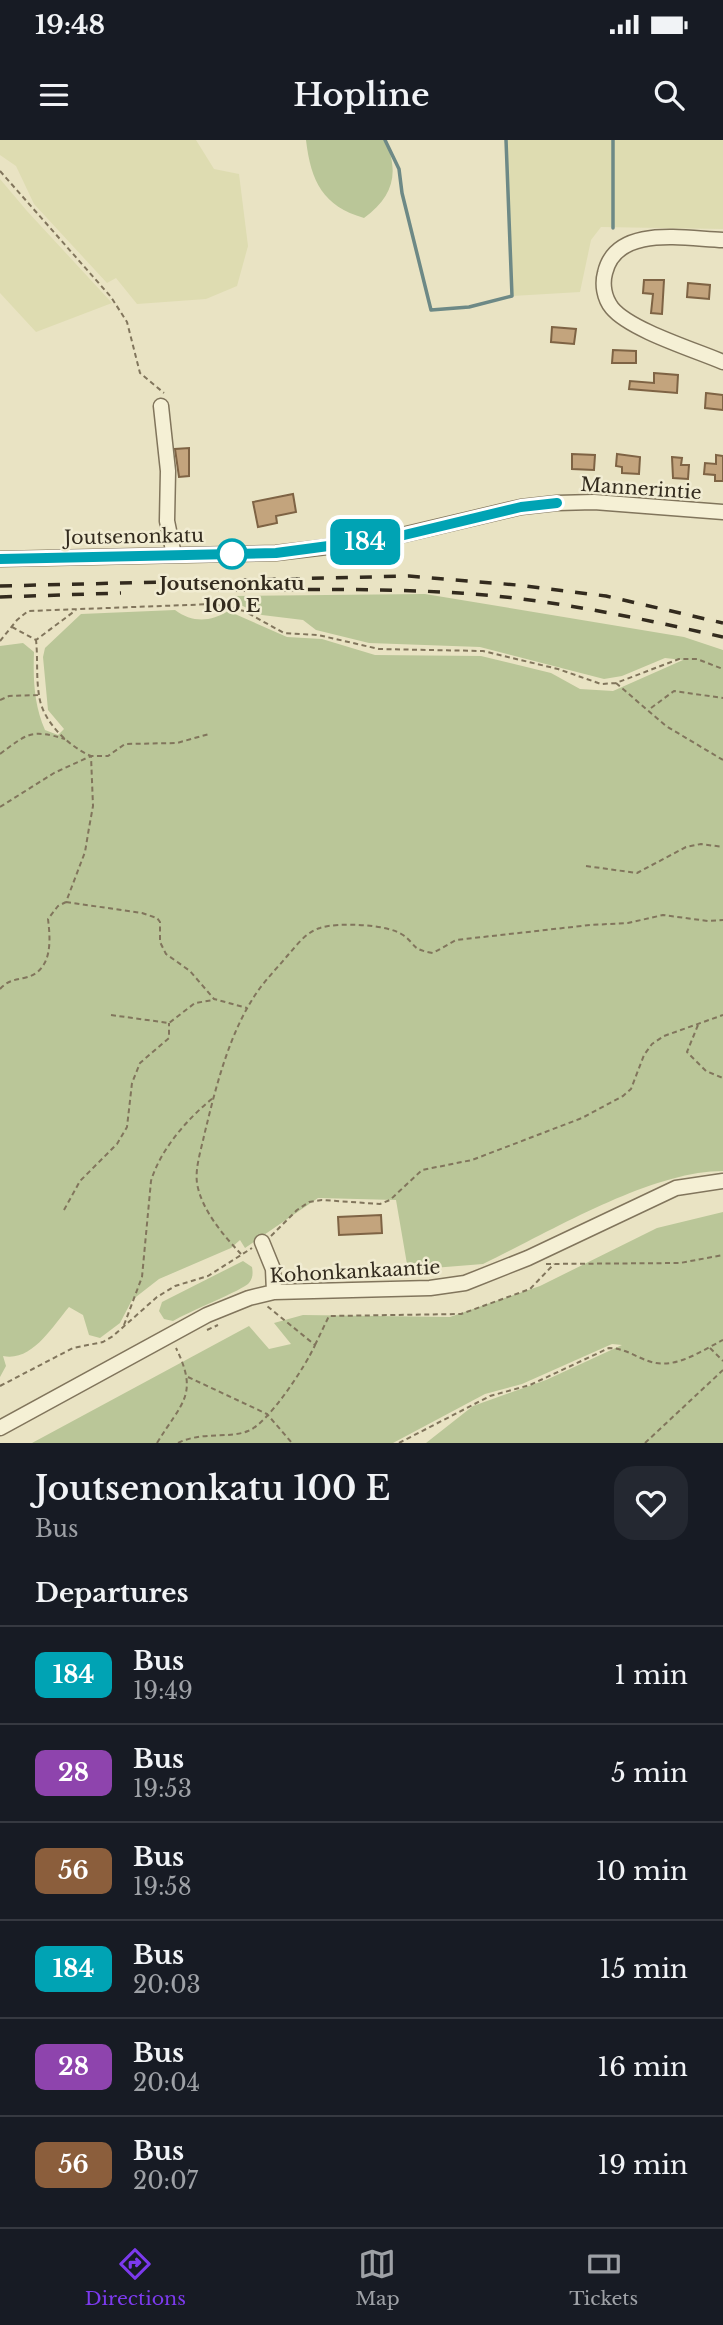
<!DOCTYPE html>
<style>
body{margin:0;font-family:"Libre Baskerville",serif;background:#242831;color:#f1f3f6;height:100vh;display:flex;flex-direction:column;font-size:26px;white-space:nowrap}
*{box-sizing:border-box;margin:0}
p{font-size:23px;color:#9ea1a6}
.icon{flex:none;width:38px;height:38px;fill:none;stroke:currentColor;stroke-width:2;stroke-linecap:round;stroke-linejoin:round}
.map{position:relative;height:1303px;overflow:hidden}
.drawer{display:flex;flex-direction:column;background:#171b24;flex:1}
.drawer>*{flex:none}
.badge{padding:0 14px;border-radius:10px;font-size:24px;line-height:46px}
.map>.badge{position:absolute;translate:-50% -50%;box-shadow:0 0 0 4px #fff}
h2{padding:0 35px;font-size:26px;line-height:63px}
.round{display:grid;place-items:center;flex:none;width:74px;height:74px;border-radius:21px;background:#242831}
.overview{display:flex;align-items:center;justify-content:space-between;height:119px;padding:0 35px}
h1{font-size:33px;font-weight:600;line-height:52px}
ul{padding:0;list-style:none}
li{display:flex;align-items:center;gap:21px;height:98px;padding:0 35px;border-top:2px solid #363941}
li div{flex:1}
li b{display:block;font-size:26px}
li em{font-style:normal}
li .badge{min-width:77px;font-weight:700;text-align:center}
.status{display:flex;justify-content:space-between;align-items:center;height:49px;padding:0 35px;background:#171b24;direction:ltr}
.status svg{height:19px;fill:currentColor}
header{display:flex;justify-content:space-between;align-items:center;height:91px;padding:0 35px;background:#171b24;font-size:32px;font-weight:600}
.tabs{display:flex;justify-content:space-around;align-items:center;height:98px;border-top:2px solid #363941;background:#171b24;font-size:19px;color:#9ea1a6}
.tabs a{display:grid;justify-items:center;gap:4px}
.tabs .current{color:#7c3aed}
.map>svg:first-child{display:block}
.farmland{fill:#dedcb1}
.green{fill:#bac698}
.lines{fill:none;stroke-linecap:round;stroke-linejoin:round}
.stream{stroke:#6d8986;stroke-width:3.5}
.building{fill:#c3a47d;stroke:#7e6344;stroke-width:2}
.minor-casing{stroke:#81755c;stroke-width:17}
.path{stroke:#81755c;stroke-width:2;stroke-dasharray:5 3.5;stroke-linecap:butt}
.minor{stroke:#f5f0d5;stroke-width:14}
.rail{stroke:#332b1e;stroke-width:3.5;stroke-dasharray:12 12;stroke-linecap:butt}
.line-casing{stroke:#fff;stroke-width:16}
.line{stroke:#00a3b4;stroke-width:10}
.stop-dot{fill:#fff;stroke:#00a3b4;stroke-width:3.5}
.labels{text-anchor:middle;stroke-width:5;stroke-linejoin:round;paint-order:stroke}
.street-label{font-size:19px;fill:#332b1e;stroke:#f1ecd2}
.stop-label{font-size:19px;font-weight:bold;fill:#332b1e;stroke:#f1ecd2}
</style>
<div class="status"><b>19:48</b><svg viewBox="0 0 49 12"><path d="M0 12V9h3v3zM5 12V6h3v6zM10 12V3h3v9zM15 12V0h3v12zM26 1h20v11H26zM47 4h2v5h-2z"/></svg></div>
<header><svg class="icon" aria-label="menu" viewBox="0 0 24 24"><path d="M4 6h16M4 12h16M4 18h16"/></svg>Hopline<svg class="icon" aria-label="search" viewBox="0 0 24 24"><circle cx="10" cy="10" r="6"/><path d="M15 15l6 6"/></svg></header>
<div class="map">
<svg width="723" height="1303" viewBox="0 0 723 1303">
<rect width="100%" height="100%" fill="#e9e3c3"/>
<path class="farmland" d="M0,0H196L214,29L239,34L248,106L237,146L206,159L137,164L116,138L107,143L34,64L16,26L0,15Z
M506,0H723V89L601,87L591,100L580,152L512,156Z
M0,39L27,71L112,163L36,192L0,153Z"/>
<path class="green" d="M306,0H385C400,33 393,57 364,78C323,66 311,42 306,0Z
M425,454L684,497L723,510V1031C650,1031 550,1092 483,1124L408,1130L396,1060L318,1058L245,1108L240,1100L231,1108L159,1139L132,1160L120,1183L100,1198L89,1195L83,1175L69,1167C52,1187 32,1222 3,1216L6,1226L0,1237V506L23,503L34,512C33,539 34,565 45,590L58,595L64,589L48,570L43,517L45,508L81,474L175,470C192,483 211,482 228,471L287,497L322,499L375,515L481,516L551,533L580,549L613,551L683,520L665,518L622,536L604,539L480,507L369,503L316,490L303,480L262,475L230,460L234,456Z
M723,1072V1303H426L473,1266L546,1240L622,1205L612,1204L522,1244L485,1254L393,1303H32L249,1186L269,1209L291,1204L274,1183L303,1175L450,1177L540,1146L657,1088Z
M243,1121L252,1127C253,1133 253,1138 249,1143C243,1150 188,1172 173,1181L164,1179L159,1171L162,1162Z"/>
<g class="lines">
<path class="stream" d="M385,0L399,29L402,53L431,170L469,167L512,156L506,0
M613,0V88"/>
</g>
<path class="building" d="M644,140H664L662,174L651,173L653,154L643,153Z
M688,143L710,145L709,159L687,157Z
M552,187L576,189L574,204L551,202Z
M613,210L636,211V223H612Z
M654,233L678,235L677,253L629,249L630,241L654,243Z
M706,253L723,255V270L705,268Z
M189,308V336L179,337L175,309Z
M572,314L595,315L594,330L572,329Z
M617,314L640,317L639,334L622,333V327L616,326Z
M716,315L723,316V341H715V335L704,334L705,323L716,324Z
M672,317L682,318L681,325H689L688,339L673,338Z
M293,354L296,372L276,376L277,383L258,387L253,362Z
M381,1075L382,1093L339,1095L338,1077Z"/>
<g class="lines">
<defs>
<path id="minor" d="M723,100C686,99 616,84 605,133C602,144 604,158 612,168C630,190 695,210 723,222
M161,266L168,331L167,381L174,415
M0,419L276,413L377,401L521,367L557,363L594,362L723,372
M262,1102L273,1129L274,1152
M0,1288L207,1175L249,1158L274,1152L430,1148L465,1143L528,1118L676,1048L723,1041"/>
</defs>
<use href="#minor" class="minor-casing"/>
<path class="path" d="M0,31L111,157L127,182L140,233L164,253
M12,487L36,500L76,470
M0,501L17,480L28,471L214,464L244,471L284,493L318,495L379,509L483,511L558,529L601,544L616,543L679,519H697L723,529
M616,543L666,586L723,620
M0,560L9,556L38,555
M651,568L674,551L723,558
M0,614C28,593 31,589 65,599
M0,667L54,633L91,616H108L125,604L177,603L209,594
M586,726L637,733L686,707L701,704L723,707
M66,762L142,773L157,778L160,782V802L166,814L190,831L214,859L247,868
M0,849C7,841 14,840 24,838C52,832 51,803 48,779L58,766L66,762L85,712L89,688L93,666L91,616C68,606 42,581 39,555C36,537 38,518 36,500
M111,875L169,883L195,863L214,860
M698,885L687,912L706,931L723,938
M64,1070L80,1041L117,1004L127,987L132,943L140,923L169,898V883
M271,1096L297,1070L309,1062L322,1060L380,1064L390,1060L422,1030L472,1020L582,978L623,956L631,949L644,915L652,904L664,896L723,875
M241,1114C223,1095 201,1069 197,1043C195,1028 201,1010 204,996C216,946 230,889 260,848C269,836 279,826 288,815C297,805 306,792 320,788C337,782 388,784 403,795C418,806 410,809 433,813L456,800L590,785L628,783L663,775L708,781L723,780
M546,1124L680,1123L723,1115
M124,1185L142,1137L151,1041C160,1010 188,978 213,958
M207,1190L218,1185
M315,1205L329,1176L461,1174L530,1149L554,1124
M710,1208L723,1221
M188,1237L267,1274L292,1303
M0,1246L73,1208L103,1202L113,1196L157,1157L175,1146L208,1136L252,1108
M157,1303C182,1262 199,1255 176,1208
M178,1303C202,1291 229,1299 248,1291C268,1284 307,1224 315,1205L267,1166
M399,1303L490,1256L530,1245L609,1208C627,1208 639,1220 656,1223C679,1227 703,1210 723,1200
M645,1303L723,1230"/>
<use href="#minor" class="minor"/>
<path class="rail" d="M0,446L409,436L517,445L606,456L723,483
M212,450C288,450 365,448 441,452C536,456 630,476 723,497
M0,457L121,453"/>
</g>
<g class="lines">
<defs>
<path id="line" d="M0,419L276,413L396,397L521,367L557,363"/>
</defs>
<use href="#line" class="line-casing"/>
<use href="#line" class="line"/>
</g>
<circle class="stop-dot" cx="232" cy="414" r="14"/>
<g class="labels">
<g class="street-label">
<text transform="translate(641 348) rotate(4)" y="7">Mannerintie</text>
<text transform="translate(134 396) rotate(-1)" y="7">Joutsenonkatu</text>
<text transform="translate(355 1131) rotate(-3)" y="7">Kohonkankaantie</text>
</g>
<g class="stop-label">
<text x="232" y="450">Joutsenonkatu<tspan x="232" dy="22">100 E</tspan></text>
</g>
</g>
</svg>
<b class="badge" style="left:365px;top:402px;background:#00a3b4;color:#fff">184</b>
</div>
<section class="drawer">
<div class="overview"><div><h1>Joutsenonkatu 100 E</h1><p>Bus</p></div><a class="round"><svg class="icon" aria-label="heart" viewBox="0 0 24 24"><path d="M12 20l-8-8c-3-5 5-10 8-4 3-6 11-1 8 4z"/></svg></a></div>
<h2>Departures</h2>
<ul>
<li><span class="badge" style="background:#00a3b4;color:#fff">184</span><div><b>Bus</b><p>19:49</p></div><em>1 min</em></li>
<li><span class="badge" style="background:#8e44ad;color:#fff">28</span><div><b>Bus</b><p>19:53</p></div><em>5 min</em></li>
<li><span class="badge" style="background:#8b5e3c;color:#fff">56</span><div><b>Bus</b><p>19:58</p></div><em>10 min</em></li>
<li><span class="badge" style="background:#00a3b4;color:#fff">184</span><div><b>Bus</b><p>20:03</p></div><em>15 min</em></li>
<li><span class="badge" style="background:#8e44ad;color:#fff">28</span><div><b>Bus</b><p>20:04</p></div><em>16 min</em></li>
<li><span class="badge" style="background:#8b5e3c;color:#fff">56</span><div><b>Bus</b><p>20:07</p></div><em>19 min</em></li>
</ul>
</section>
<nav class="tabs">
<a class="current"><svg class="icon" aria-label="directions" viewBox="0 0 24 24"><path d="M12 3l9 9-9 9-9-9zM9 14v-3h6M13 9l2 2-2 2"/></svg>Directions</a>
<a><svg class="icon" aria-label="map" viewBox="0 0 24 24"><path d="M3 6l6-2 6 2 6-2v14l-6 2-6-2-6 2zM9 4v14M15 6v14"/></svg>Map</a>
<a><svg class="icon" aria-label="tickets" viewBox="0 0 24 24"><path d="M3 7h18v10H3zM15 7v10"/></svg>Tickets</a>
</nav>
